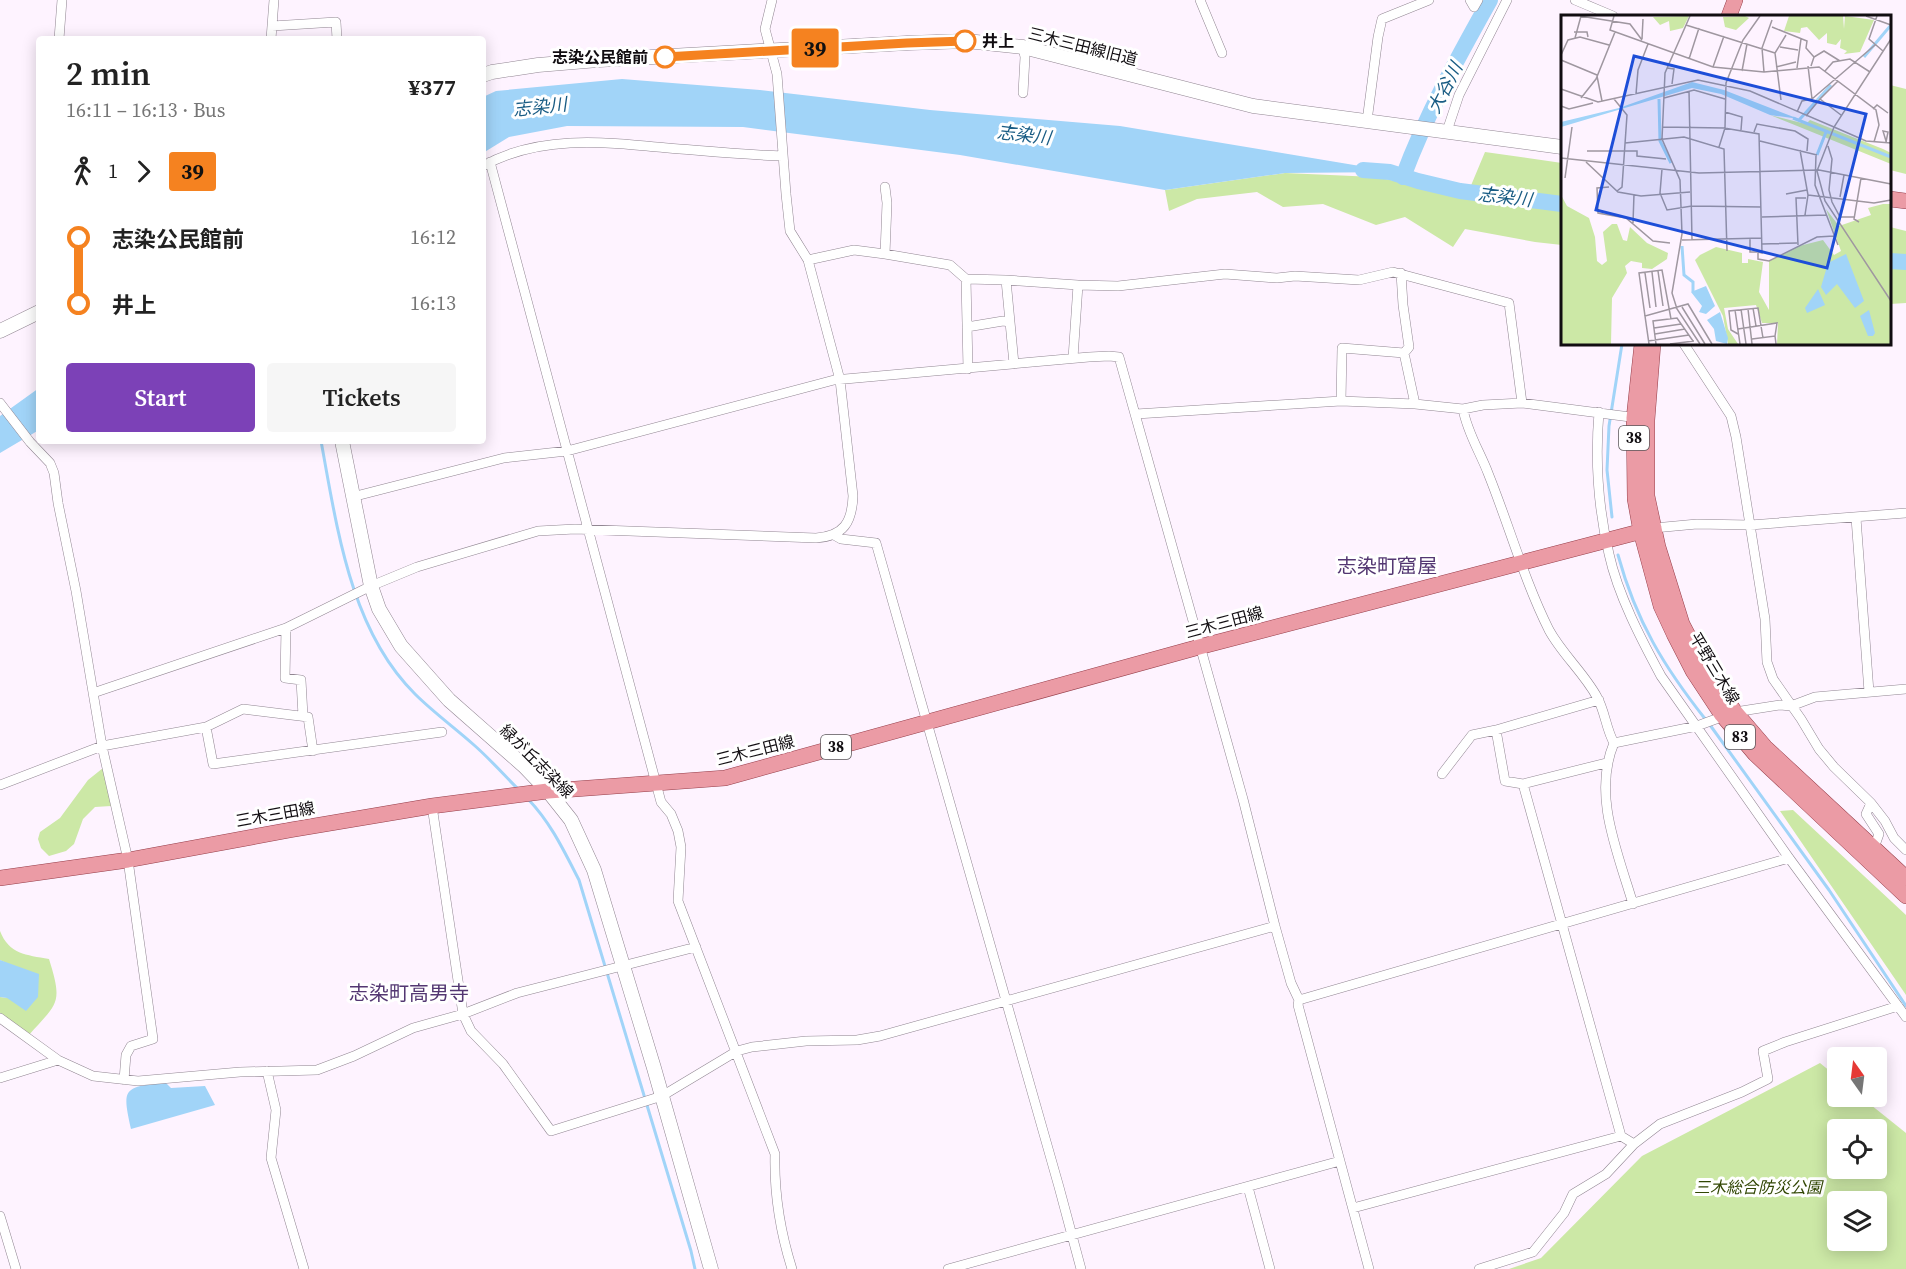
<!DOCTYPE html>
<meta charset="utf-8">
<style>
body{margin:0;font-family:"Source Serif 4","Noto Sans JP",serif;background:#f6f6f6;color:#222;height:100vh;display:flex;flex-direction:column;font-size:22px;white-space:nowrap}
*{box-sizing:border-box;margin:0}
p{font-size:20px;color:#767676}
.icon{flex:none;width:33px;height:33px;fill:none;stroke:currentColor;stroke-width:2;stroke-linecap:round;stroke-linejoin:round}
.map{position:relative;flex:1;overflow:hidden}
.panel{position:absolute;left:36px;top:36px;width:450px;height:408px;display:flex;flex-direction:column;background:#fff;border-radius:6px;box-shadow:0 3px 15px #0003}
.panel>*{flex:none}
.badge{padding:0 12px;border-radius:4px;font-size:21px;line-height:39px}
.needle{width:39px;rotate:346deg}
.fabs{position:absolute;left:1827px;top:1047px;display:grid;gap:12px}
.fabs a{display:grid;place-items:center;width:60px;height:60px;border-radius:6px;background:#fff;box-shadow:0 3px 15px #0003;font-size:30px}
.map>.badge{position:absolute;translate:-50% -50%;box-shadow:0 0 0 3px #fff}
.legs{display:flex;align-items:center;gap:9px;height:66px;padding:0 30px;font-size:20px}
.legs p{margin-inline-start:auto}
.head{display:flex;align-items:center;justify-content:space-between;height:102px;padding:0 30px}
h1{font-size:33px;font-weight:600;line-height:45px}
.primary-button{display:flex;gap:12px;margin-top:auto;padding:12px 30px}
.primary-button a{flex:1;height:69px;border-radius:6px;background:#7c41b7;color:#fff;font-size:24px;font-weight:600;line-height:69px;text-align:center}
.primary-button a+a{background:#f6f6f6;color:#222}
ul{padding:0 30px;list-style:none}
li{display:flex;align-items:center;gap:21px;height:66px;font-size:22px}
li i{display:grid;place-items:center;width:9px;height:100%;margin:0 8px;background:currentColor}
li i::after{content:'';width:15px;height:15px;margin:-8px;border:4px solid;border-radius:50%;background:#fff}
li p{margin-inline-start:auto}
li:first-child i{background:linear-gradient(#0000 50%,currentColor 0)}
li:last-child i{background:linear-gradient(currentColor 50%,#0000 0)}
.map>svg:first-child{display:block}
.green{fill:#cce8a6;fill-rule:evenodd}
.water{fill:#a1d4f8}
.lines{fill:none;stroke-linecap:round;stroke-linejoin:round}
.stream{stroke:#a1d4f8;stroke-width:3}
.river{stroke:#a1d4f8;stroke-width:16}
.street-casing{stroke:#918692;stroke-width:10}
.secondary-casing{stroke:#918692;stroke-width:15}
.primary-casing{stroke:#963e4a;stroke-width:16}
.street{stroke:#fff;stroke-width:9}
.secondary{stroke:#fff;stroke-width:14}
.primary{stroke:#eb9ba5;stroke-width:15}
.line-1-casing{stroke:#fff;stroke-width:14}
.line-1{stroke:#f58220;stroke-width:9}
.stop-1-dot{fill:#fff;stroke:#f58220;stroke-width:3}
.labels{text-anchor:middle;stroke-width:6;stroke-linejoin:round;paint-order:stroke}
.shield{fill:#fff;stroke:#585658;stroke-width:1.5}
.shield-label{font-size:15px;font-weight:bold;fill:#110d11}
.stop-label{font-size:16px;font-weight:bold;fill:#110d11;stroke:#fff;text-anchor:start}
.street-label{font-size:16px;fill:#110d11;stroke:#fff}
.park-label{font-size:16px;font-style:italic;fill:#324704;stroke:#fff}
.water-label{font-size:18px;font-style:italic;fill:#195c84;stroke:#fff}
.quarter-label{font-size:20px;fill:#533772;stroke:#fff}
.inset-river{fill:none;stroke:#a1d4f8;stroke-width:3}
.inset-road{fill:none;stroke:#9f97a0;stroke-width:1.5}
.view{fill:#1d4ed8;fill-opacity:0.15;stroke:#1d4ed8;stroke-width:3}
.inset-edge{fill:none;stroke:#110d11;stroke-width:3}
</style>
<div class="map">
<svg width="1906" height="1269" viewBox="0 0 1906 1269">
<rect width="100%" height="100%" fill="#fef3ff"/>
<path class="green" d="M1890,85L1906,89V174L1890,170Z
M1485,152L1562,163V245L1535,242L1465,229L1453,247L1405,217L1376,225L1323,204L1283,207L1257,192L1197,199L1169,211L1165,190L1285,173L1375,177L1467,195Z
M1890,227L1906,231V303L1890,304Z
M103,768L111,806L95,807L83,819L74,844L66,851L49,856L41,848L38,839L40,832L60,818L88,780Z
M1793,810L1906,915V995L1780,811Z
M0,931C9,954 26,955 49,959C63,1004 58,1002 29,1035L0,1013V997L7,998L4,962L0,960Z
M1820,1063L1837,1077L1838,1096L1861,1097L1906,1133V1269H1509L1541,1258L1642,1156ZM1838,1130H1876V1168H1838ZM1838,1202H1876V1240H1838Z"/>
<path class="water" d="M622,79L760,90L930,110L1120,126L1396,172L1285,173L1165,190L960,155L743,127L567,126L509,137L483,153V97L496,91Z
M39,388V430L0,453V416Z
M0,960L39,974L38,997L26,1011L7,998L0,997Z
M165,1082L171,1088L205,1086L215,1105L131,1129C121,1086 125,1088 165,1082Z"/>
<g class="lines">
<path class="stream" d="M321,441C337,527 350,630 415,694C433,712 455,728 474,745C490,759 504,775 519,790
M1612,517L1607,470L1609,426L1622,344
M1618,555C1636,621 1664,667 1706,720
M1710,725L1829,890L1906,1006
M528,799C551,823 564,851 579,880L691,1251L695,1269"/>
<path class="river" d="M1363,170L1390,172L1418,181L1460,191L1562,204
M1403,177C1426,115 1458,57 1490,0
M1890,261L1906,262"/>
<defs>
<path id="street" d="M1200,0L1222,53
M1470,0L1474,7L1478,0
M1575,0L1613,16
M272,26L336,22L337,39
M59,39L62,0
M271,39L274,0
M1023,47L1025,57L1023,93
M1367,121L1378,37L1382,19L1429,0
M1447,131L1459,95L1507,0
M490,162L661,802L671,814L678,831L681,847L678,901L775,1154C774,1193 780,1231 792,1269
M483,166C540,134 606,142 668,148C706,151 744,155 783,156
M885,187L887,203L885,254
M808,260L854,250L885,254L950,265L966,279L968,369
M1401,273L1403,305L1409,347L1404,353L1415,404
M966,279L1006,280L1078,285
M1006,280L1014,364
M967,327L1003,321L1010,322
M1684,344L1731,416L1736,437L1765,619L1767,662L1773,679L1801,719L1819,749L1834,767L1871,803L1885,821L1894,838L1906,850
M1073,358L1078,285L1118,286L1225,274L1277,278L1295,276L1359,280L1393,272L1509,303L1522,403
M1341,401L1342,348L1404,353
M0,403L30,442L50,463L54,473L58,503L76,591L102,746L128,860L153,1039L131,1046L126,1055L124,1080
M1463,409C1467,432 1480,452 1488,473C1509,525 1524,580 1549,630C1562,654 1584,673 1597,697C1605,711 1606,729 1614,743C1592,795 1618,853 1633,904
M1599,412C1595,459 1598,507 1609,554C1618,595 1641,639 1661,676L1789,858L1906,1017
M1136,414L1341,401L1415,404L1463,409L1483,405L1522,403L1638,418
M352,497L504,458L567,451L834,380L1089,357L1109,356L1119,357L1243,799L1275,926L1291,983L1299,1000L1298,1005L1369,1269
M1856,518L1869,692
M1654,528L1697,524L1750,525L1906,513
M834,535L841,539L876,543L1059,1187L1081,1269
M286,628L285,678L301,680L303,716
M93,693L286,628L371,586L417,567L538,531L575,529L816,538C844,536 852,522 853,496L840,380L808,260L790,231L786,194L777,74L765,29L772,0
M206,727L243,709L308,717L313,751
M1496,730L1505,781L1523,784
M1614,743L1697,726L1735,712L1780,705L1791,706L1815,697L1906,689
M1606,763L1523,784L1621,1136L1634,1144
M1442,774L1472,735L1496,730L1599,700
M0,785L102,746L206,727L213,764L442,732
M1871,803L1866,814L1879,834L1874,848
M432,806L463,1014L471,1031L503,1064L551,1131L662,1096L737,1051L752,1047L806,1041L857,1040L880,1036L1275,926
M1299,1000L1789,858
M0,1018L58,1060L93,1076L138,1081L240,1072L317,1070L354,1056L413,1028L463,1014L517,993L696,947
M267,1071L276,1110L271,1158L304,1269
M0,1078L58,1060
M1248,1187L1270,1269
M1353,1208L1621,1136
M0,1216L16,1269
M948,1269L1340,1161
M1479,1269L1533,1252L1564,1213L1573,1194L1606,1174L1634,1144L1660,1124L1742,1092L1768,1079L1763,1051L1785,1042L1898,1006"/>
<path id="secondary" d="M483,75L492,72L538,65L598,60L907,43L967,41L1023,47L1253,106L1562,147
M0,331L39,312
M342,441L371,586L379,609L401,646L449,700L524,766L548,791L571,820L594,870L654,1068L711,1269"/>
<path id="primary" d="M1729,16L1735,0
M1890,199L1906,201
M1642,344L1634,418L1635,499L1641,532L1661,606L1674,634L1693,671L1722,715L1755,754L1906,896
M1653,344L1647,420V496L1658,547L1682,624L1705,668L1735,712L1765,747L1906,878
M0,878L128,860L290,830L432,806L548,791L725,778L1199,647L1654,528"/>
</defs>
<use href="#street" class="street-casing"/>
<use href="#secondary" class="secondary-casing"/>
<use href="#primary" class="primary-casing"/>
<use href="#street" class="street"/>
<use href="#secondary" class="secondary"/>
<use href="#primary" class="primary"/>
</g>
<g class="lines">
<defs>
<path id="line-1" d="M665,57L907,43L965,41"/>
</defs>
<use href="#line-1" class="line-1-casing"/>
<use href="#line-1" class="line-1"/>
</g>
<g class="stop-1-dot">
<circle cx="965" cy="41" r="10"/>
<circle cx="665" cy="57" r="10"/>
</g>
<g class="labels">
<g class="shield">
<rect x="1619" y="426" width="30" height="24" rx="4.5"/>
<rect x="1725" y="725" width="30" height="24" rx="4.5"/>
<rect x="821" y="735" width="30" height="24" rx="4.5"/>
</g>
<g class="shield-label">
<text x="1634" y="443">38</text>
<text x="1740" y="742">83</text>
<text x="836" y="752">38</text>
</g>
<g class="stop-label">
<text x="982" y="47">井上</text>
<text x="648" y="63" text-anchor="end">志染公民館前</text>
</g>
<g class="street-label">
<text transform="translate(1083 46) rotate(14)" y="6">三木三田線旧道</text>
<text transform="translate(1224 622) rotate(-15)" y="6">三木三田線</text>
<text transform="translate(1715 668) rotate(59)" y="6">平野三木線</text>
<text transform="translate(755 750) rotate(-14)" y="6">三木三田線</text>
<text transform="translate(537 761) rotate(45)" y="6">緑が丘志染線</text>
<text transform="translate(275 814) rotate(-10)" y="6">三木三田線</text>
</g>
<g class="park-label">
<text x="1758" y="1193">三木総合防災公園</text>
</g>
<g class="water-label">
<text transform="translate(1445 88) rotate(-63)" y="6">大谷川</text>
<text transform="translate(540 107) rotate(-6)" y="6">志染川</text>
<text transform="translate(1024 135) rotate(7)" y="6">志染川</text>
<text transform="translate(1505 197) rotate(7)" y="6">志染川</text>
</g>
<g class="quarter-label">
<text x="1387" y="573">志染町窟屋</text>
<text x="409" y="1000">志染町高男寺</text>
</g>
</g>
<g transform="translate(1561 15)">
<rect width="330" height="330" fill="#fef3ff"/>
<path d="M128,1L122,13L109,16L108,6L99,10L92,2ZM184,1L188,3L175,15L164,12L162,2ZM228,1H282L283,14L284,1L313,5L299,37L283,39L286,36L279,33L280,24L275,30L266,28V18L258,25L246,12L240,13L239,18L223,16ZM209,100L245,109L249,105L322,134L330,138V149ZM0,180L6,191L28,203L34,222L36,246L41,250L46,246L42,217L51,209H56L62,225L66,226L69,212L86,228L107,238L106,244L91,254L81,253V248L70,246L64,251L66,258L51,283L50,329H0ZM322,189H330V329H216L217,308H201L195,290L163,293L167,314L177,329H167L162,301L134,245L139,240L155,232L181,238V248H187V244L202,247L198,277L208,295V246L238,231L262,225L273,240L280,236L265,194L278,211L310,200L307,193Z" fill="#cce8a6"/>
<path d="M131,67L163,75L238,104L209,100L160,79L131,73L0,112V107L58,93ZM285,239L303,286L294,293L276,269L265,280L260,272L267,248ZM145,271L154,291L145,299L138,297L141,291L130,277ZM257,274L264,290L246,298L244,293ZM308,295L314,318L312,321H307L299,301ZM159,297L167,323L166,329L155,326L153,314L146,305Z" fill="#a1d4f8"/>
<path class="inset-river" d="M303,42L330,10M98,84L99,126L110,148M232,103L330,142M238,105L270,70M256,140L265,117M121,231L123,260L132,267V277"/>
<path class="inset-road" d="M19,1L69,9L81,25M53,1L49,15L152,52L203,57L258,52L315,95L318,110L313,127M129,1L104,58L101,124L119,165L121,219L111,278L116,294L139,329M305,1L330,10M316,1L308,24L322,36M125,10L214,38M211,12L246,26L245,33L253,42M13,17H26L27,22M14,23L20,1M81,24L82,4M330,24L273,112L256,156L264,186L330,286M219,32L237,35M0,40L7,25L19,22L48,30M128,44L138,13M0,45L36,60M250,51L253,42L263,36L279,46M152,52L163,21M215,52L235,47M106,53L113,54L111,69M236,53L240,24M181,56L186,29M264,56L272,47L289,44L309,57M203,57L201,33L211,5M36,61L41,86M277,66L259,84L280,100M0,74L37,87L137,65L189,76L273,112M128,76L131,225M75,79L77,55L87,29M20,83L35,64L54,17M103,83L133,75L164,84M53,84L66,100L61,172L56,176M251,84L314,30M220,85L214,38L225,20M0,91L8,94L32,88M312,94L316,90L327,98M164,97L181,102L180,115M236,97L241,86L251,84L247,51M245,101L259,84M101,112L163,113L198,119L201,238L197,237M273,112L305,126L330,128M193,117L196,109L234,116L247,124L246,136M199,126L256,140M325,127L327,117L322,116L325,126M64,128L123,122L163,134L166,236M267,131L271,144L268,175L271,187L279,202H293M158,132L164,113L165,68L182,25L199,1M239,135L247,180L244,200M26,136H76V141L105,144M255,140L254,170L277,230M0,143L138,158L258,155M25,147L57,177L80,181L129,177M101,154L99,178L106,195L131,191L200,192M258,155L330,169M4,163L11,112M48,172L36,173L37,198L65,203L92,226L109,228M225,179L246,175M247,180L313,188L330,185M279,182L283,160M201,202L265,200M298,207L293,204L300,163M72,208L73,179M189,223V237H197M121,225L201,223M201,229L236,228M237,230L235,183H245M197,238V244L208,246L256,222L273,221M97,256L102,291M91,257L95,292M84,258L89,293M121,292L144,329M192,293L195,311M180,294L185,329M187,294L191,329M174,295L179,329M84,301L78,258L101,255L110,304M93,313L120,309M177,314L216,308L214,321M94,319L124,314M177,319L170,315L168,296L197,293L202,323M191,324L214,321L215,329M87,326L128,320M88,329L84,301L127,289L151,329M95,329L92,306L116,303L132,326M109,329L133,326"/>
<path class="view" d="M73,41L305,99L266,253L35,195Z"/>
<rect width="330" height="330" class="inset-edge"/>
</g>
</svg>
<div class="fabs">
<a><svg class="needle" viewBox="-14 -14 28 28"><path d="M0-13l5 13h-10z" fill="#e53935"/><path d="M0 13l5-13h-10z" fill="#767676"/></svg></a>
<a><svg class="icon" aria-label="locate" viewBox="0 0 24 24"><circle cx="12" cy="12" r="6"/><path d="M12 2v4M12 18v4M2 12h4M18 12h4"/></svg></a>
<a><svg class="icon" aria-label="layers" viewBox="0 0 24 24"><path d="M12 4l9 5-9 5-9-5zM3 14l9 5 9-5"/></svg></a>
</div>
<b class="badge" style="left:815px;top:48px;background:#f58220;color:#111">39</b>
<section class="panel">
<div class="head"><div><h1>2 min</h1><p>16:11 – 16:13 · Bus</p></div><b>¥377</b></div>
<div class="legs"><svg class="icon" aria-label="walk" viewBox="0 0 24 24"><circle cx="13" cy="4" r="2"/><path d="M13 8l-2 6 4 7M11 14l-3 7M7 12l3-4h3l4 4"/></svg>1<svg class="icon" aria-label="forward" viewBox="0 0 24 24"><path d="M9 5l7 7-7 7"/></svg><b class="badge" style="background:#f58220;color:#111">39</b></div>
<ul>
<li><i style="color:#f58220"></i><b>志染公民館前</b><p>16:12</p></li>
<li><i style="color:#f58220"></i><b>井上</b><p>16:13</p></li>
</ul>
<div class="primary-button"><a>Start</a><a>Tickets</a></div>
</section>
</div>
